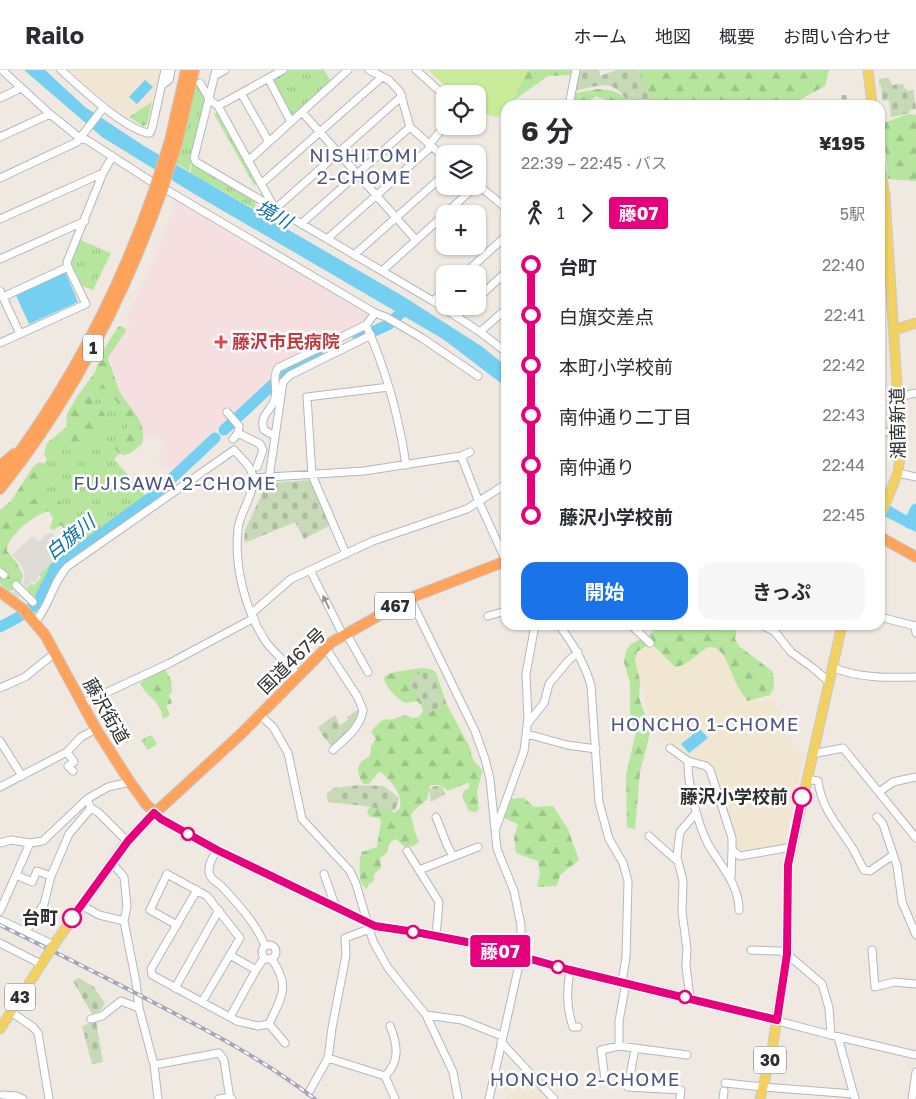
<!DOCTYPE html>
<html lang="ja">
<meta charset="utf-8">
<style>
body{margin:0;font-family:"Golos Text","Noto Sans JP",sans-serif;background:#f7f7f7;color:#2b2b33;height:100vh;display:flex;flex-direction:column;font-size:19px;white-space:nowrap}
*{box-sizing:border-box;margin:0}
p{font-size:16px;color:#7c7c81}
.icon{flex:none;width:28px;height:28px;fill:none;stroke:currentColor;stroke-width:2;stroke-linecap:round;stroke-linejoin:round}
.map{position:relative;flex:1;overflow:hidden}
.details{position:absolute;left:501px;top:30px;width:384px;height:530px;display:flex;flex-direction:column;background:#fff;border-radius:15px;box-shadow:0 1px 4px #0004}
.details>*{flex:none}
.badge{padding:0 10px;border-radius:4px;font-size:18px;line-height:32px}
.buttons{position:absolute;left:436px;top:15px;display:grid;gap:10px}
.buttons a{display:grid;place-items:center;width:50px;height:50px;border-radius:10px;background:#fff;box-shadow:0 1px 4px #0004;font-size:25px}
.map>.badge{position:absolute;translate:-50% -50%;box-shadow:0 0 0 2px #fff}
.legs{display:flex;align-items:center;gap:8px;height:55px;padding:0 20px;font-size:16px}
.legs p{margin-inline-start:auto}
.summary{display:flex;align-items:center;justify-content:space-between;height:85px;padding:0 20px}
h1{font-size:28px;font-weight:700;line-height:38px}
.primary-button{display:flex;gap:10px;margin-top:auto;padding:10px 20px}
.primary-button a{flex:1;height:58px;border-radius:15px;background:#1a73e8;color:#fff;font-size:20px;font-weight:700;line-height:58px;text-align:center}
.primary-button a+a{background:#f7f7f7;color:#2b2b33}
ul{padding:0 20px;list-style:none}
li{display:flex;align-items:center;gap:18px;height:50px;font-size:19px}
li i{display:grid;place-items:center;width:8px;height:100%;margin:0 6px;background:currentColor}
li i::after{content:'';width:12px;height:12px;margin:-6px;border:4px solid;border-radius:50%;background:#fff}
li p{margin-inline-start:auto}
li:first-child i{background:linear-gradient(#0000 50%,currentColor 0)}
li:last-child i{background:linear-gradient(currentColor 50%,#0000 0)}
header{display:flex;align-items:center;gap:30px;box-sizing:border-box;height:70px;padding:0 25px;background:#fff;border-bottom:1px solid #e1e1e2}
header strong{font-size:24px}
nav{display:flex;gap:28px;margin-inline-start:auto;font-size:18px}
.map>svg:first-child{display:block}
.education{fill:#f0e6d1}
.medical{fill:#f5dfe0}
.grass{fill:url(#grass-tufts)}
.forest{fill:url(#forest-firs)}
.cemetery{fill:url(#cemetery-stones)}
.pitch{fill:#c9ec9a}
.plaza{fill:#dfdcd8}
.water{fill:#75cff0}
.lines{fill:none;stroke-linecap:round;stroke-linejoin:round}
.river{stroke:#75cff0;stroke-width:11}
.minor-casing{stroke:#b4b7c1;stroke-width:9}
.major-casing{stroke:#c9c9c9;stroke-width:11}
.highway-casing{stroke:#c9c9c9;stroke-width:12}
.minor{stroke:#fff;stroke-width:7}
.major{stroke:#f2d163;stroke-width:9}
.highway{stroke:#ffa35c;stroke-width:10}
.rail-casing{stroke:#a3a6b8;stroke-width:4}
.rail{stroke:#fff;stroke-width:2;stroke-dasharray:5.5;stroke-linecap:butt}
.major-bridge-casing{stroke:#c9c9c9;stroke-width:11;stroke-linecap:butt}
.highway-bridge-casing{stroke:#c9c9c9;stroke-width:12;stroke-linecap:butt}
.major-bridge{stroke:#f2d163;stroke-width:9}
.highway-bridge{stroke:#ffa35c;stroke-width:10}
.oneway{fill:#969696}
.line-1-casing{stroke:#fff;stroke-width:11}
.line-1{stroke:#e6007e;stroke-width:8}
.health-dot{fill:#e0444e;stroke:#fff;stroke-width:2}
.stop-1-dot{fill:#fff;stroke:#e6007e;stroke-width:2.5}
.labels{text-anchor:middle;stroke-width:5;stroke-linejoin:round;paint-order:stroke}
.shield{fill:#fff;stroke:#6d6d6d;stroke-width:1}
.shield-label{font-size:16px;font-weight:bold;fill:#2e2e2e}
.health-label{font-size:18px;font-weight:bold;fill:#be3a42;stroke:#fff;text-anchor:start}
.street-label{font-size:18px;fill:#2e2e2e;stroke:#fff}
.stop-label{font-size:18px;font-weight:bold;fill:#2e2e2e;stroke:#fff;text-anchor:end}
.neighbourhood-label{font-size:19px;letter-spacing:1px;fill:#4d5680;stroke:#fff}
.water-label{font-size:19px;font-style:italic;fill:#0d6fa3;stroke:#fff}
</style>
<header>
<strong>Railo</strong>
<nav><a>ホーム</a><a>地図</a><a>概要</a><a>お問い合わせ</a></nav>
</header>
<div class="map">
<svg width="916" height="1029" viewBox="0 0 916 1029">
<defs>
<pattern id="grass-tufts" width="24" height="20" patternUnits="userSpaceOnUse" patternTransform="scale(1.25)"><rect width="24" height="20" fill="#b6e59e"/><path d="M3 7l-1-3M5 7V3M7 7l1-3M15 17l-1-3M17 17v-4M19 17l1-3" fill="none" stroke="#9dc588"/></pattern>
<pattern id="forest-firs" width="22" height="20" patternUnits="userSpaceOnUse" patternTransform="scale(1.25)"><rect width="22" height="20" fill="#b6e59e"/><path d="M5 1l3.5 6h-7zM16 11l3.5 6h-7z" fill="#9dc588"/></pattern>
<pattern id="cemetery-stones" width="16" height="16" patternUnits="userSpaceOnUse" patternTransform="scale(1.25)"><rect width="16" height="16" fill="#c8d9b8"/><path d="M2 7V4a2 2 0 0 1 4 0v3zM10 15v-3a2 2 0 0 1 4 0v3z" fill="#acbb9e"/></pattern>
</defs>
<rect width="100%" height="100%" fill="#efe9e1"/>
<path class="education" d="M69,0H161L159,13L147,54L143,56L115,38L90,19Z
M729,570L755,622L758,632L774,628L789,669L804,686L784,775L742,784L736,778L711,697L688,689L672,674L659,666L650,646L641,618L634,586L640,580L656,574Z
M531,1007L551,1029H505Z"/>
<path class="medical" d="M177,131L367,244V249L352,259L273,296L270,301V310L176,398L165,397L158,388L165,375L160,369L141,365L136,350L139,347L122,324L108,285L130,253L126,248L153,192Z"/>
<path class="grass" d="M283,0H324L332,13L292,48L272,10Z
M197,9L208,29L189,101L175,93Z
M218,41L259,113L254,115L214,44Z
M192,94L255,131L256,140L190,103Z
M80,170L111,183L93,220L82,216L71,192Z
M105,296L138,367L114,389L145,425L107,455L77,475L58,435L7,442L37,405Z
M151,665L157,674L148,680L141,670Z"/>
<path class="forest" d="M528,0H576L572,5L548,6L510,33Z
M639,0H829L825,16L799,30L796,35H650L641,11Z
M598,19C612,20 623,22 630,35H619L596,26L585,35H573L576,23Z
M152,32L147,54L143,56L129,47Z
M909,44L916,45V111L888,109L883,53Z
M121,256L125,258L126,261L109,286L108,290C113,300 116,314 121,324C131,339 148,353 142,374C138,377 131,384 125,385C123,385 119,383 118,382C108,374 121,365 127,360C130,350 112,320 102,318L99,320L94,334L104,343L106,351L98,362L87,360L89,375L82,382L67,381L62,377L59,379L53,388L47,389L44,384L47,373L66,357L67,344L76,328L95,302L102,282L118,257Z
M39,392L44,394C47,412 25,420 20,435L24,436C39,425 52,418 65,438C68,443 71,450 76,455L93,451L98,459L87,466L85,470L52,498L39,524L35,526L31,525L27,519L30,514L34,515L41,508L39,504C42,501 44,497 47,494C66,481 80,481 61,455L53,460L50,458L53,448L49,441C36,443 6,467 7,481L17,493L23,506L20,515L9,522H6L0,516V440L11,431L33,397Z
M658,555H737L735,569L739,576L773,602L774,617L770,625L747,631C743,624 738,618 735,611C729,598 721,566 702,581C693,588 686,596 675,597L654,576L650,574L637,582L635,591L640,611L639,628L645,645L650,663L640,702L635,759L627,757L626,705L636,662L630,643V613L624,592L625,586L627,579L631,574L649,565Z
M423,598L433,600L436,603L447,635L470,678L472,687L476,694L483,700L477,721L479,739L476,742L469,741L462,726L464,721L469,718V713H467L448,721L441,715H431C427,720 430,726 426,730C421,736 416,737 411,745L415,762L419,772L413,776L405,777L396,769C387,773 390,775 387,783L380,788L381,798L374,804V811L369,814L367,819C364,816 363,816 361,812C359,807 359,786 362,782L377,777L381,751L379,748L370,747L367,741L372,735L384,737L394,743L400,738C403,724 392,713 382,703L379,702L369,714H363C355,701 356,693 370,686L371,676L376,669L371,661L381,651L386,649L390,650L405,645L412,648L419,647L423,641L421,635L417,631L405,633C396,627 387,619 384,609L385,606L394,602Z
M165,599L171,610L172,622L169,625L172,633L166,636L170,645L163,649C160,628 146,628 140,613Z
M524,728L534,737L553,736L568,759L579,790L560,805L557,816L537,817L540,803L538,791L516,783L514,768L518,754L502,747L506,729Z"/>
<path class="cemetery" d="M580,0H599L600,6L617,0H638L653,35H630C613,7 602,15 574,21Z
M889,8L892,15L903,14L905,19L909,21L913,19L916,39L910,40V43L891,47L889,30L882,31L881,15H879V9Z
M841,25H846L847,30L863,31L864,35H837V31L841,30Z
M312,410L329,456L304,469L295,452L244,473L245,460L267,413Z
M427,602L433,604L444,635L427,644L419,628L411,618L410,606Z
M359,639L362,640C361,651 340,669 332,677L323,666L318,657L335,645L340,655L348,650L347,647Z
M359,715L384,716L399,728L395,740L389,741L365,736L328,732L327,723L334,718Z
M434,716H442L445,724L431,732L429,720Z
M79,908L94,917L105,934L99,942L92,944L73,911Z
M96,951L103,992L92,994L82,956Z"/>
<path class="pitch" d="M428,0H528L511,35H506V40L498,47L488,45L478,35V24H454Z"/>
<path class="plaza" d="M50,463H53L60,475L53,480L57,488L38,506L35,513L32,511L26,519L35,529L33,532L21,525L18,529L0,516V513L9,521L14,522L24,512V502L21,494L12,485L32,466L40,472L46,464Z"/>
<path class="water" d="M24,0H45L85,37L144,76L406,228L481,276L506,296V317L443,269L196,125L102,67Z
M145,10L153,17L137,34L129,27Z
M64,199L78,232L29,254L14,221Z
M880,430L916,451V462L880,444Z
M700,659L708,668L689,683L681,674Z"/>
<g class="lines">
<path class="river" d="M358,268L388,255L406,238
M224,360L284,304L319,287
M909,453L916,439
M0,557L17,548L33,537L39,530L56,497L153,426L215,368"/>
<defs>
<path id="minor" d="M2,0L50,44L81,69L87,70L152,112
M61,0C82,19 121,56 147,63H150L152,58L165,0
M216,0L194,88L196,92L433,231L480,262L506,282
M369,0L389,10L400,22L410,57L445,88
M416,0L445,26
M214,6L225,0
M268,8L291,52
M200,13L210,30L218,36L275,139L402,26
M162,15L169,10L171,0
M241,23L269,72
M0,28L21,18
M569,35L576,0
M218,36L283,0
M302,42L416,170
M0,67L50,44
M429,75L445,55
M248,91L348,0
M0,108L77,72L104,37
M261,114L382,7
M478,115L506,138
M167,120L375,243L386,247L422,268L478,306
M445,144L476,116
M0,149L103,103
M301,154L410,57
M327,169L431,77
M354,185L445,104
M0,189L85,151
M382,201L445,144
M464,204L506,166
M0,221L20,264
M3,227L68,197
M478,228L506,202
M433,231L445,221
M457,246L468,236
M366,255C386,300 399,347 406,395
M480,262L506,239
M0,273L86,234L68,197L67,192L103,103L112,87
M898,327L916,323
M227,342L239,356L238,363L233,369
M880,362H900
M238,363L260,374L263,380L257,397
M275,366L264,360C259,346 270,342 274,331C279,320 271,308 278,298L366,255L375,243
M461,386L470,382
M898,403L916,407
M253,408L364,401L461,386L479,432L506,491
M269,408L283,312L290,305L371,265
M346,484L312,405L307,327L389,317
M310,500L343,565
M0,502L4,505
M16,515L33,532
M410,528L475,661L485,689L490,709L497,779L514,821L521,855V886L489,1029
M252,543L291,509L373,471L467,439L506,414
M488,546L506,541
M880,547L915,556L916,563
M35,552C50,536 52,512 68,496L234,380C239,386 245,391 249,397C262,416 240,439 238,459C234,497 245,540 266,572C275,584 288,594 298,605
M559,555C573,574 585,593 591,616L599,732L609,769L623,793L628,811L626,887L622,912
M631,555L650,573
M762,555L775,562L791,582L813,598L828,611
M346,563L368,602
M325,577L357,626L363,640C361,657 345,669 333,680
M832,597C857,608 888,608 916,607
M0,618L25,607L55,583
M82,634L170,593L254,548
M260,645L273,657L288,683L302,749L350,801L356,814L373,871L388,898L426,945L453,1002L458,1029
M528,653L544,633L549,614L568,591L578,582
M527,664L567,675L596,679
M0,671L22,706
M670,678L688,691C687,712 698,755 708,774C720,795 739,814 739,840
M67,682L74,692L68,696L73,701
M812,684L843,678L916,768
M688,691L706,696L710,700L732,768V780L740,786L792,777
M806,709L818,711C822,740 838,755 853,779C857,786 860,793 864,800L870,801L893,785
M0,717L67,682L81,667L96,659
M879,722L893,712L916,707
M87,729L91,738L99,743L127,771
M155,743L161,749L217,780L375,856L431,865L472,873L570,900L674,924L831,965L916,985
M436,747L447,775L453,786
M877,747L883,754L897,796L902,832L916,865
M496,758L524,681L528,648L526,604L535,555
M649,766L675,789L677,787
M0,773L11,770L30,773L43,771L87,729L108,717L130,712
M217,780C213,787 208,794 209,802C210,811 219,812 224,819C239,835 257,855 265,876
M407,781L439,832L436,866
M112,793L124,807L127,836L124,851
M419,800L478,777
M324,804L336,838
M16,805L32,812L37,801L51,806
M731,807L732,780
M197,820L151,899L152,905L237,951L258,956L269,954
M81,835L99,845L124,851L136,912L139,938L154,995L158,1029
M0,841L30,773
M0,850L54,875
M177,855L150,840L167,804L207,826L240,868L202,932
M26,861L44,834L51,806L69,764L91,738
M0,873L41,894
M262 882a7 7 0 1 1 14 0a7 7 0 1 1-14 0Z
M751,880L779,881L787,884L822,914L829,938L831,965
M872,880L875,917L894,912L916,914
M256,900L264,888
M570,900C567,921 566,937 573,957H578
M175,918L219,840
M690,928L686,896L687,879L682,842L683,811L677,787L678,777L680,762L696,743
M11,942L33,957L38,963L49,1029
M426,945L462,950L502,966
M230,947L256,900L230,885
M91,949L102,946L121,931L139,938
M269,954C282,926 291,916 271,888
M269,954L285,973
M838,967L855,1029
M501,972L554,1029
M619,976V951L626,913
M635,978L628,1017L681,1020L680,1029
M328,988L385,1006C401,991 397,973 390,956
M154,995L219,983L224,990L230,1029
M385,1006L395,1029
M605,1009L601,980L619,976L687,985
M725,1013L763,1017L854,1024
M309,1022L328,988L332,958L346,885L345,868L372,858
M3,1025L16,1026L23,1029
M219,1029L230,1027L232,1029
M723,1029L724,1021
M912,1029L916,1002"/>
<path id="major" d="M868,0L872,35
M880,96L885,126L901,378L898,403L880,446
M894,260L916,253
M53,876L127,771L155,743
M0,959L46,887
M760,1029L772,980L787,884L788,795L842,555"/>
<path id="highway" d="M170,70L186,0
M177,73L194,0
M0,396L14,384
M0,408C68,320 119,222 155,118
M0,419C71,330 123,230 161,123
M880,467L916,487
M0,522L23,539L45,565L96,659L130,712L146,734L155,743L241,664L332,572L410,528L506,491"/>
</defs>
<use href="#minor" class="minor-casing"/>
<use href="#major" class="major-casing"/>
<use href="#highway" class="highway-casing"/>
<use href="#minor" class="minor"/>
<use href="#major" class="major"/>
<use href="#highway" class="highway"/>
<defs>
<path id="rail" d="M0,855C55,882 111,910 166,939C218,966 268,993 315,1029"/>
</defs>
<use href="#rail" class="rail-casing"/>
<use href="#rail" class="rail"/>
<defs>
<path id="major-bridge" d="M46,887L53,876"/>
<path id="highway-bridge" d="M155,118L170,70
M161,123L177,73"/>
</defs>
<use href="#major-bridge" class="major-bridge-casing"/>
<use href="#highway-bridge" class="highway-bridge-casing"/>
<use href="#major-bridge" class="major-bridge"/>
<use href="#highway-bridge" class="highway-bridge"/>
</g>
<defs><path id="oneway-solid" d="M-6-.8H1V-3.2L6.5 0L1 3.2V.8H-6Z" transform="scale(1.25)"/></defs>
<use class="oneway" href="#oneway-solid" transform="translate(326 532) rotate(-116)"/>
<g class="lines">
<defs>
<path id="line-1" d="M72,848L128,771L154,743L161,749L217,780L375,856L415,862L472,873L570,900L777,950L787,884L788,795L802,727"/>
</defs>
<use href="#line-1" class="line-1-casing"/>
<use href="#line-1" class="line-1"/>
</g>
<path class="health-dot" d="M218.5 264.5h5v5h5v5h-5v5h-5v-5h-5v-5h5z"/>
<g class="stop-1-dot">
<circle cx="802" cy="727" r="9"/>
<circle cx="188" cy="764" r="6"/>
<circle cx="72" cy="848" r="9"/>
<circle cx="413" cy="862" r="6"/>
<circle cx="558" cy="897" r="6"/>
<circle cx="685" cy="927" r="6"/>
</g>
<g class="labels">
<g class="shield">
<rect x="83" y="264.5" width="20" height="27" rx="4"/>
<rect x="375" y="522.5" width="40" height="27" rx="4"/>
<rect x="5" y="913.5" width="30" height="27" rx="4"/>
<rect x="754" y="976.5" width="32" height="27" rx="4"/>
</g>
<g class="shield-label">
<text x="93" y="284">1</text>
<text x="395" y="542">467</text>
<text x="20" y="933">43</text>
<text x="770" y="996">30</text>
</g>
<g class="health-label">
<text x="232" y="278">藤沢市民病院</text>
</g>
<g class="street-label">
<text transform="translate(898 353) rotate(-91)" y="6">湘南新道</text>
<text transform="translate(292 591) rotate(-44)" y="6">国道467号</text>
<text transform="translate(106 641) rotate(60)" y="6">藤沢街道</text>
</g>
<g class="stop-label">
<text x="788" y="733">藤沢小学校前</text>
<text x="58" y="854">台町</text>
</g>
<g class="neighbourhood-label">
<text x="364" y="92">NISHITOMI<tspan x="364" dy="22">2-CHOME</tspan></text>
<text x="175" y="420">FUJISAWA 2-CHOME</text>
<text x="705" y="661">HONCHO 1-CHOME</text>
<text x="585" y="1016">HONCHO 2-CHOME</text>
</g>
<g class="water-label">
<text transform="translate(274 144) rotate(29)" y="7">境川</text>
<text transform="translate(70 467) rotate(-39)" y="7">白旗川</text>
</g>
</g>
</svg>
<div class="buttons">
<a><svg class="icon" aria-label="locate" viewBox="0 0 24 24"><circle cx="12" cy="12" r="6"/><path d="M12 2v4M12 18v4M2 12h4M18 12h4"/></svg></a>
<a><svg class="icon" aria-label="layers" viewBox="0 0 24 24"><path d="M12 4l9 5-9 5-9-5zM3 14l9 5 9-5"/></svg></a>
<a>+</a>
<a>−</a>
</div>
<b class="badge" style="left:500px;top:881px;background:#e6007e;color:#fff">藤07</b>
<section class="details">
<div class="summary"><div><h1>6 分</h1><p>22:39 – 22:45 · バス</p></div><b>¥195</b></div>
<div class="legs"><svg class="icon" aria-label="walk" viewBox="0 0 24 24"><circle cx="13" cy="4" r="2"/><path d="M13 8l-2 6 4 7M11 14l-3 7M7 12l3-4h3l4 4"/></svg>1<svg class="icon" aria-label="forward" viewBox="0 0 24 24"><path d="M9 5l7 7-7 7"/></svg><b class="badge" style="background:#e6007e;color:#fff">藤07</b><p>5駅</p></div>
<ul>
<li><i style="color:#e6007e"></i><b>台町</b><p>22:40</p></li>
<li><i style="color:#e6007e"></i><span>白旗交差点</span><p>22:41</p></li>
<li><i style="color:#e6007e"></i><span>本町小学校前</span><p>22:42</p></li>
<li><i style="color:#e6007e"></i><span>南仲通り二丁目</span><p>22:43</p></li>
<li><i style="color:#e6007e"></i><span>南仲通り</span><p>22:44</p></li>
<li><i style="color:#e6007e"></i><b>藤沢小学校前</b><p>22:45</p></li>
</ul>
<div class="primary-button"><a>開始</a><a>きっぷ</a></div>
</section>
</div>
